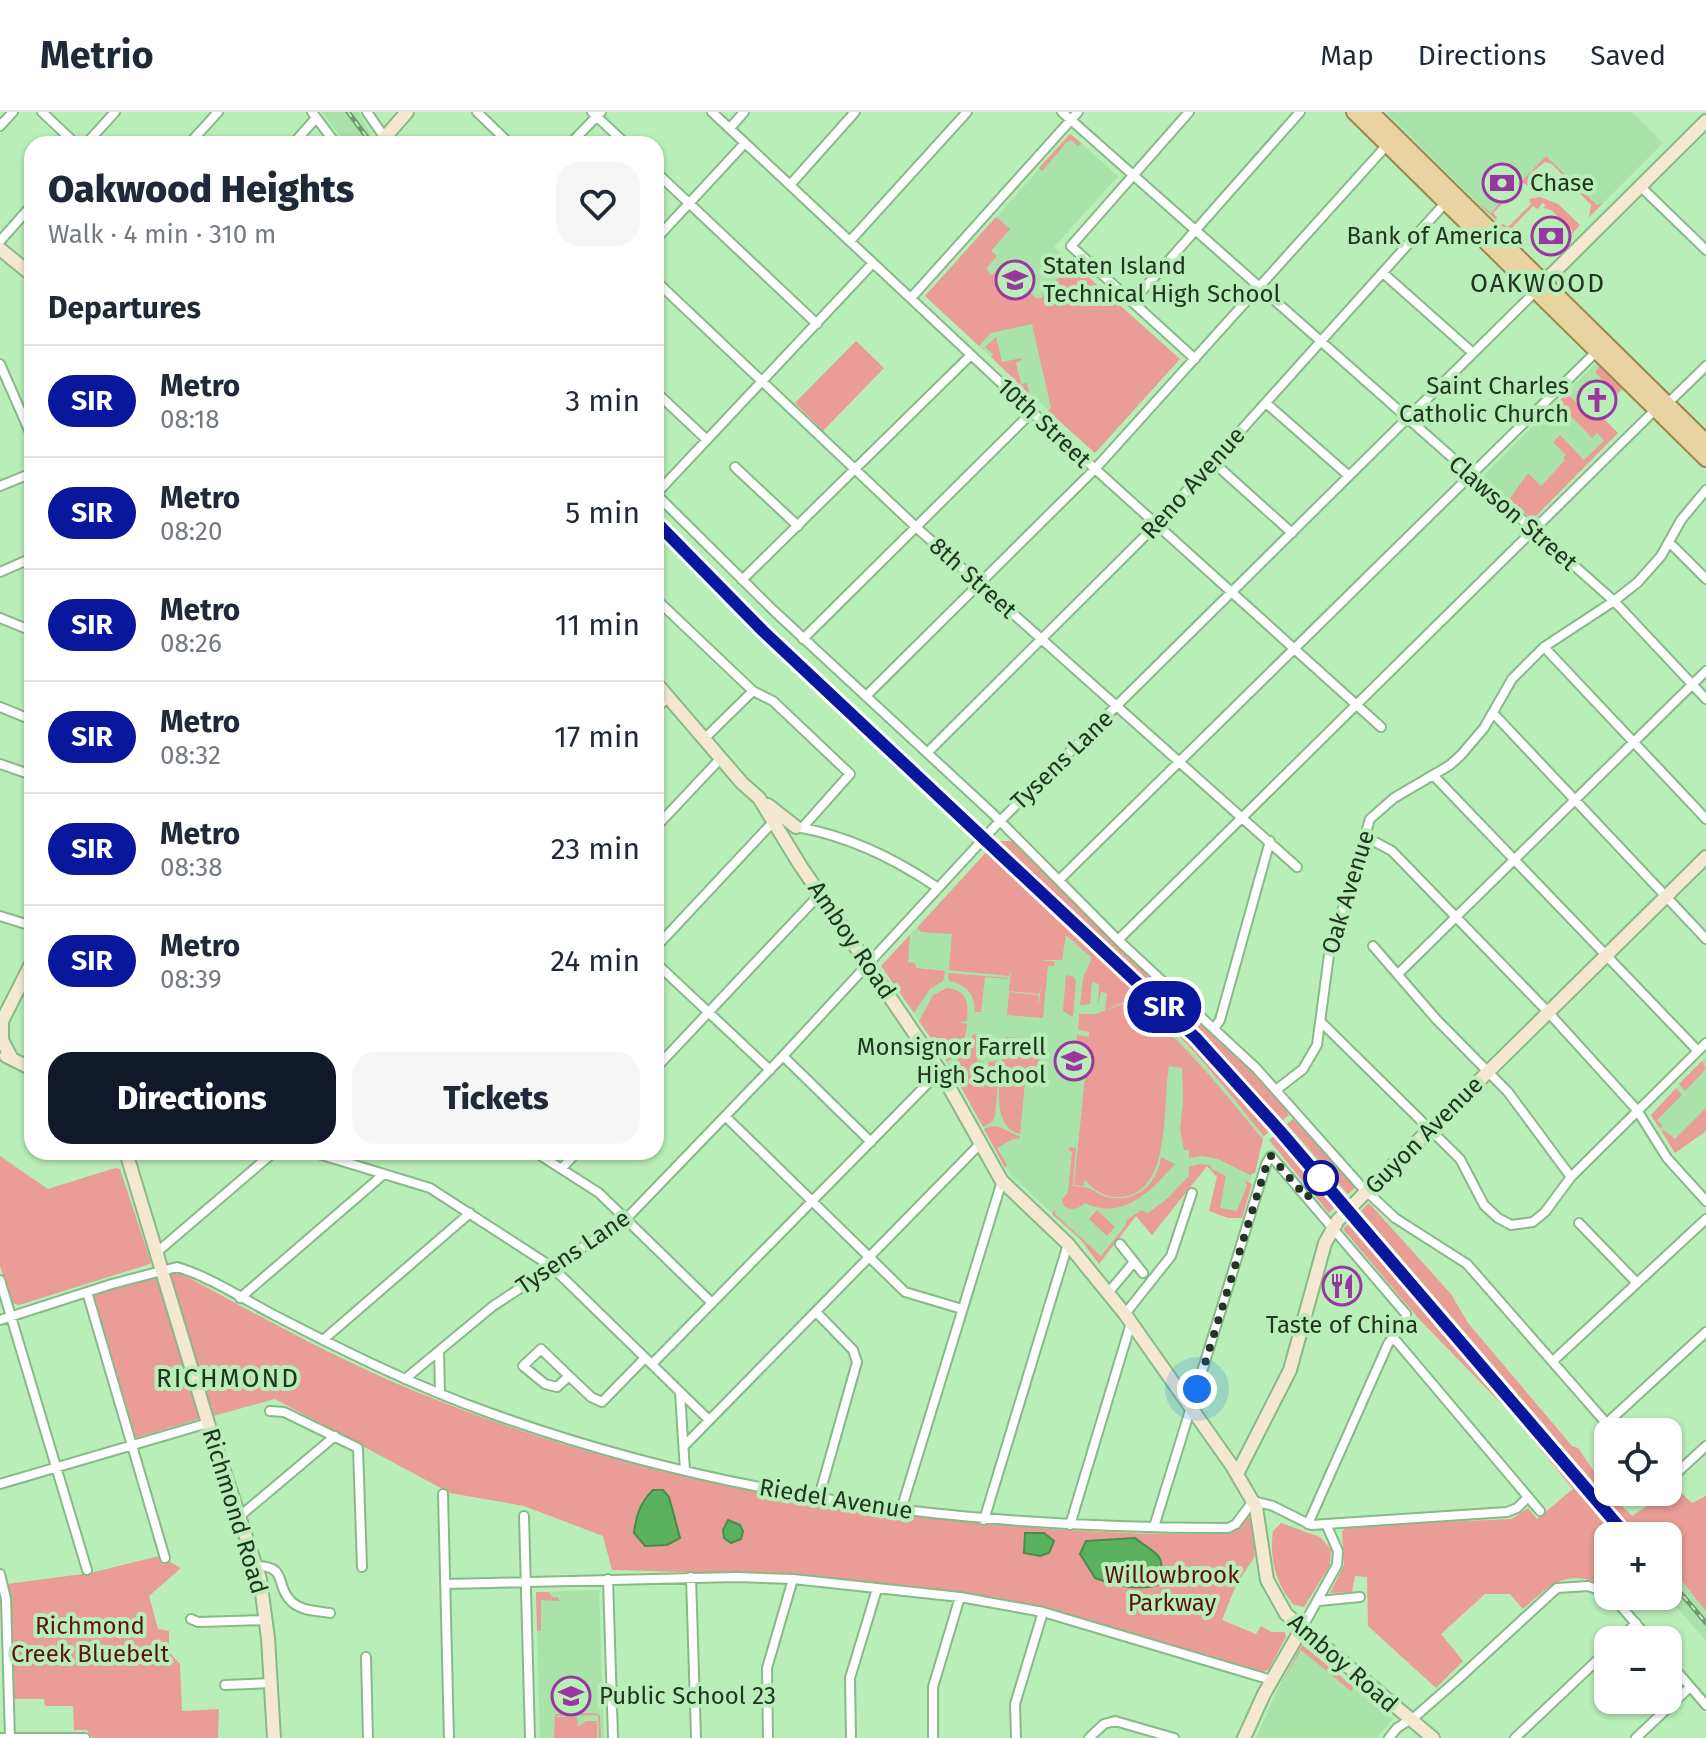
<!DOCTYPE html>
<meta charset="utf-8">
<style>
body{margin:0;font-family:"Fira Sans",sans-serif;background:#f6f6f7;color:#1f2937;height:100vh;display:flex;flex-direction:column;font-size:30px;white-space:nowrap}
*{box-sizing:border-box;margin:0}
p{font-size:26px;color:#747a83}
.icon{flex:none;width:44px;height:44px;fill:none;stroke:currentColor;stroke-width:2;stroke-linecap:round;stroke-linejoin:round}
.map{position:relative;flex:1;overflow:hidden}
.drawer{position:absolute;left:24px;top:24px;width:640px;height:1024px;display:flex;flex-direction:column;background:#fff;border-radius:24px;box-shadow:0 2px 6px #0004}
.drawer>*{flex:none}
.badge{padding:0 16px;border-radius:26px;font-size:28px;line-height:52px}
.fabs{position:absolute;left:1594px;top:1306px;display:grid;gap:16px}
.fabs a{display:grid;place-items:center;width:88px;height:88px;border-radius:16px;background:#fff;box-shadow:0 2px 6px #0004;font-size:40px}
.you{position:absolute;width:40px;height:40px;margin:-20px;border:6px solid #fff;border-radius:50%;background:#1a73e8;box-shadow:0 0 0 12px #1a73e833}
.map>.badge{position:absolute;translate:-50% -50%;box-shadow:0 0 0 4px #fff}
h2{padding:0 24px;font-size:30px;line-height:72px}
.round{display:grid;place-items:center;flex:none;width:84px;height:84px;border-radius:24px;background:#f6f6f7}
.summary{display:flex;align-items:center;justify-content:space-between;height:136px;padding:0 24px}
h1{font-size:38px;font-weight:800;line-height:60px}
.button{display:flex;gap:16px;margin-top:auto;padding:16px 24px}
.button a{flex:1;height:92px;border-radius:24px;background:#111827;color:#fff;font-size:32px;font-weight:800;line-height:92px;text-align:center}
.button a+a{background:#f6f6f7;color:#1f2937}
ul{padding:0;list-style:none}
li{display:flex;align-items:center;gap:24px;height:112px;padding:0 24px;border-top:2px solid #e0e1e3}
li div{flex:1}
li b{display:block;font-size:30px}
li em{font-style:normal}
li .badge{min-width:88px;font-weight:700;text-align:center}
header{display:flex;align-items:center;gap:48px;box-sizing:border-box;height:112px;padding:0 40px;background:#fff;border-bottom:2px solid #e0e1e3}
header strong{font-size:38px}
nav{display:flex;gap:44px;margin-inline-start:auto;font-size:28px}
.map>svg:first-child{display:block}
.built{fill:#a9e3a9}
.green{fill:#ea9c96}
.water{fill:#5ab15f;stroke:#498c4c;stroke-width:2}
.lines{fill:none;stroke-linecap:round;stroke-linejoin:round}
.street-casing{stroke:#87ba87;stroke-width:12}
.secondary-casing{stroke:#87ba87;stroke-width:16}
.primary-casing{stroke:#9a884c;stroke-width:18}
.street{stroke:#fff;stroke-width:8}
.secondary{stroke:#f4e9d0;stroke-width:12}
.primary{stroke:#e9d3a1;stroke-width:14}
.rail-casing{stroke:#709570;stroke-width:5}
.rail{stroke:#b9eeb9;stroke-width:2;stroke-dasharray:6;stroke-linecap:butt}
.secondary-bridge-casing{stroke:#87ba87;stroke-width:16;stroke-linecap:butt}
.secondary-bridge{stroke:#f4e9d0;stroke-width:12}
.line-casing{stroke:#fff;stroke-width:18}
.line{stroke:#08179c;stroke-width:12}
.walk{stroke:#213521;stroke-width:8;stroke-dasharray:0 14.4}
.stop-dot{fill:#fff;stroke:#08179c;stroke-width:4}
.labels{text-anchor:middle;stroke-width:8;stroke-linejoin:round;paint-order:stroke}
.poi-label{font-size:24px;fill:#213521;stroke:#b9eeb9;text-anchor:start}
.street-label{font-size:24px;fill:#213521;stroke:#b9eeb9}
.park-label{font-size:24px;fill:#5c1314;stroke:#b9eeb9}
.neighbourhood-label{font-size:26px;letter-spacing:2px;fill:#213521;stroke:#b9eeb9}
</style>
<header>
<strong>Metrio</strong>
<nav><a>Map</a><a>Directions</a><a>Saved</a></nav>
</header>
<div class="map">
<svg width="1706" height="1626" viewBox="0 0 1706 1626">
<rect width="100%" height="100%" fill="#b9eeb9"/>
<path class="built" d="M322,0H359L371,23L363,32H346Z
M1386,0H1632L1663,31L1598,96L1546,46L1489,102Z
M1071,22L1118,64L1054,135L1180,247L1095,341L925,184Z
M1596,251L1624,276L1600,303L1618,321L1534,406H1530L1483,364Z
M998,729L1189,909L1256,977L1348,1082L1337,1093L1211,946L1127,863L990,736Z
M980,747L1094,845L1180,927L1212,961L1264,1024L1239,1106H1228L1209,1099L1217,1065L1207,1054L1152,1123L1136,1104L1099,1152L1081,1128L1010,1062L937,933L881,854Z
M1706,945V1019L1675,1041L1651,1003Z
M1361,1099L1613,1393L1636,1424L1610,1421L1573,1369L1507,1289L1352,1108Z
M1668,1452L1706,1499V1529L1667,1484Z
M599,1478L604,1626H540L536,1480Z
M1302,1533L1393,1607L1377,1626H1256L1277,1579Z"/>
<path class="green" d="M1070,22L1081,31L1078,34L1071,28L1067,30L1042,59L1039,56Z
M1546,44L1597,93L1603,91L1589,105L1591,93L1552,52L1545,50L1535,58L1533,69L1528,74L1523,71L1493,101L1497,105L1496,108L1476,89L1491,101L1517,71H1520Z
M1540,85L1558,92L1580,113L1572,122V118L1551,98L1544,96L1545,92L1542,91L1538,97L1533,94L1511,117V124L1501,113L1503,112L1508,115L1531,92L1529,87Z
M996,105L1010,117L991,139L997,144L986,157L992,163L1001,155L1036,186H1041L1064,160L1060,154L1067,146L1180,247L1095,341L1048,299L1051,296L1032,212L991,221L979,234L925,184Z
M996,225L1002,250L1022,246V248L1016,251L1021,272L1027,271L1030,283L991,245L993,242L985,235Z
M856,229L884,256L823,319L795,291Z
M1600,253L1623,275L1603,298L1601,296L1616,280L1595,261Z
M1567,282L1595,308L1600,303L1618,321L1536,404L1531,406L1509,388L1528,361L1541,374L1565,348L1563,346L1566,343L1553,330L1560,323L1584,348L1604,329L1597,321L1592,326L1562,295L1547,309L1542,304Z
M998,729H1013C1065,779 1115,831 1168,880C1209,918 1259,955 1289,1003L1283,1008L1158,879Z
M990,736L1184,919L1273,1017L1264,1024C1238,994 1166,894 1128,890C1119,890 1113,896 1105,898L1107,881L1101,880L1098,893L1099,872L1092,870L1090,892L1080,893L1083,866L1092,846L1066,823L1062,848H1041L1055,850L1054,854H1048L1043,906L1007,903L1009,880L1038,883L1039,892L1041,873L1039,882L1009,879L1011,859L1009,864L949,858L952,822L921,820L917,816Z
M910,823L908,850L915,851L916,856L945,859L943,869L930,877L914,901L881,854Z
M948,861L1009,866V867L985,865L981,900H975C975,882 966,872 949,869Z
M1066,863L1074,865L1076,869L1073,905L1063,899Z
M947,876C967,878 969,891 967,909L959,910L967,912C965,929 962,940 947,950L919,909L933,883Z
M1122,892C1159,893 1237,998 1263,1027L1255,1061L1250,1063L1218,1047L1203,1044L1189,1046V1038H1184L1180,1017L1183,989L1182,956L1169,954C1162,991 1173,1078 1123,1085C1108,1087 1094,1079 1085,1068L1083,1074L1074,1073L1086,955L1075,953L1076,934L1088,935L1076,933L1077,923L1089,925V920L1078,918L1079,902H1096Z
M973,922L979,923L977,949L984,950L978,964L983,976L991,966L988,950L1000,949L995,1004L992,1010L983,1015L950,955L965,941Z
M1005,925L1041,928L1037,970H1025L1020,1022C986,1015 1003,951 1005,925Z
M1702,949L1706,957L1685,979L1679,972Z
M1676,976L1682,983L1657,1008L1663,1014L1660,1017L1651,1003Z
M1706,996V1019L1675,1041L1662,1020L1664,1018L1675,1027Z
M1293,1007L1356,1075L1348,1082L1287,1012Z
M992,1014C1003,1013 1009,1022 1020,1024L1019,1027H1013L997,1036L1007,1053L1005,1056L984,1017Z
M1277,1021L1334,1088L1337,1093L1329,1101L1269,1028Z
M1070,1035L1076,1036L1073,1074C1079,1075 1086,1075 1091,1077C1097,1080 1101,1084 1108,1085C1136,1092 1158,1071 1161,1045L1175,1052C1151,1079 1123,1109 1085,1091C1079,1097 1071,1099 1064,1094L1062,1088L1068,1080L1072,1040L1068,1038Z
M0,1044L48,1077L115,1056L120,1057L151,1150L150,1152L19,1193L12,1191L0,1154Z
M1198,1052L1210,1053L1212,1057L1226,1064L1220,1096L1237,1099L1247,1073L1244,1068L1252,1072L1242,1106H1228L1209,1099L1217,1065L1207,1054L1152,1123L1136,1104L1099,1152L1081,1128L1052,1102L1055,1097V1102L1101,1144L1125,1114L1127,1108L1141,1098L1148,1101L1168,1086L1189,1064V1055Z
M1369,1091L1451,1182L1468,1211L1572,1334L1578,1336L1608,1380L1632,1404L1668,1380L1673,1373L1692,1391L1706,1384V1499L1668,1452V1424H1636L1613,1393L1361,1099Z
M1097,1098L1115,1115L1107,1124L1089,1107Z
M1352,1108L1558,1350L1610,1421L1618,1420L1621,1424H1608V1474C1566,1457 1554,1469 1523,1497L1510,1482H1485L1441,1522L1463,1549L1436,1576L1368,1514L1367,1465L1355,1464L1352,1480L1330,1481L1344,1453L1342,1419L1350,1414L1512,1407L1528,1396L1537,1407L1573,1377L1514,1305L1419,1207L1343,1117Z
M171,1159L180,1161C256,1202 332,1245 412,1278C600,1356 799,1396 1001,1413C1074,1419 1158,1425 1231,1420L1238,1417L1247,1405L1251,1406L1255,1444L1236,1473L1222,1508L1256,1522L1261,1514L1271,1520H1285L1286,1525L1269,1557L1263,1560C1146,1527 1030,1488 909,1474C810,1462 711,1461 612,1458L603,1424L524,1394L450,1381L275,1287L213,1304L168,1162Z
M154,1164L157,1166L200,1302L199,1307L135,1326H133L92,1185L94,1181Z
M1281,1411L1320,1425L1331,1437L1330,1453L1304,1495L1294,1493C1276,1473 1269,1446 1273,1419Z
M159,1444L181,1456L149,1484L158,1517L169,1519V1540L180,1552L182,1599L219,1597L218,1626H92L87,1618H74L73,1594H45L44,1587H13L11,1513L7,1472L90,1461Z
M536,1480H549L552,1485L559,1486V1489L541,1488V1519H537Z
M1302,1533L1354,1575L1351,1579L1301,1538L1277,1579Z
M596,1601L600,1604L601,1626H599L598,1604L596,1603L556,1604V1625V1605H577L578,1615L586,1609H597V1626H554L555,1602Z"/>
<path class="water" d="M653,1378H663L669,1385L680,1426L667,1433L645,1434L634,1421C636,1404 640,1391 653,1378Z
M728,1408L740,1413L743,1419L741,1427L731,1431L724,1426L723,1418Z
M1025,1421H1044L1054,1429L1049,1441L1040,1444L1024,1441Z
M1135,1426C1156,1443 1168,1441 1158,1473C1139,1479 1114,1473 1095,1466L1080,1442L1086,1429Z"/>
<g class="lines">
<defs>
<path id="street" d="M42,0L76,32
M312,0L336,32
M367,0L389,32
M477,0L510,32
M592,0L626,32
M712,0L1032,300L1381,615
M1062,0L1614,489L1706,587
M1189,0L1071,134L1195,247
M0,14L13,0
M730,16L744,0
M86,32L115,0
M189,32L218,0
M293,32L316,6
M570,32L601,0
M656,60L817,212
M790,73L855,0
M1640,74L1706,138
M656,127L745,31
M0,129L32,93
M850,129L967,0
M873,151L656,382L773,498L992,701L1118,828L1256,956L1360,1073L1395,1106L1467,1152L1614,1320
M1383,161L1473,241
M656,169L917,416L1297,755
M911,186L1078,0
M1132,190L1300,0
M0,252L32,325
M656,280L707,328
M1266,291L1349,364
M1667,292L1706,254
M1213,350L1292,421
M735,355L798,414
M0,374L32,361
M1669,430L1706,467
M0,460L32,446
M742,468L971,243
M656,487L753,579L773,589L850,662L802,716
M0,506L32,519
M803,527L1032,300
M1544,535L1706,707
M866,584L1095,357L1387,33
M0,595L32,608
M656,597L669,584
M1493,601L1706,827
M704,627L753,579
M927,641L1156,413L1446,90
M0,652L32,663
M1433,663L1698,939
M656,715L721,646
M797,715C848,724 896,747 938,776
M1364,724L1392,739L1548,900L1637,998L1667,1046L1706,1089
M1059,768L1597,239
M0,804L32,814
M1118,828L1656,297
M1373,834L1436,907L1508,980L1571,1065
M656,835L774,709
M656,851L770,958
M1398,862L1706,559
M1321,910L1460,1047L1484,1093L1498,1106L1511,1113L1533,1110L1545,1100L1571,1065L1706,931
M1214,917L1220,908L1270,729
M783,944L871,1030
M656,956L820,782
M1276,978L1303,957L1317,933L1329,843L1370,707L1394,686L1450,653L1461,643L1484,616L1512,567L1544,535L1614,489L1638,470L1661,444L1681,408L1706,378
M726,1005L905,1180L962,1197
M312,1040L430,1076L552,1155L709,1308
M535,1040L599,1081L712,1191
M562,1056L577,1040
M1579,1111L1637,1171
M1120,1132L1143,1161
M156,1141L274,1040
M0,1168L87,1458
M87,1180L165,1446
M1108,1181L1134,1150
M240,1186L384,1062
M816,1200L853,1238L857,1250L818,1388
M1125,1202L1171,1144L1192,1081
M0,1208L112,1172L177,1155C211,1165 248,1190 280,1206C348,1241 417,1275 490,1301C731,1388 973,1416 1228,1416L1236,1412L1253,1389L1273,1394L1311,1413L1507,1400L1517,1396L1528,1385
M1392,1224L1540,1399
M323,1228L470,1101
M541,1237L569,1264L557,1275L545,1272L523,1254Z
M439,1239L440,1281
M1553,1249L1706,1107
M652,1252L940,959
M569,1264L591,1285L602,1290L645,1246
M405,1267L493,1194L626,1107L783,944L1000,709L1535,180
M680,1281L685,1359
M270,1299L284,1300L358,1336L362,1455
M1607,1311L1706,1220
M684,1334L980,1032
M1668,1369L1706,1334
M0,1372L208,1311
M443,1382L449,1626
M901,1398L1002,1069
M240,1404L335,1324
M524,1404L530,1626
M984,1408L1068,1132
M1070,1413L1131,1211
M1154,1415L1266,1052L1271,1044L1406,1202L1405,1208L1388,1232L1308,1412
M257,1454C289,1454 274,1475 293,1491C303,1499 318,1499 330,1501
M0,1462L6,1487L10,1626
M691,1465L696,1626
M608,1467L613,1626
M445,1472L737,1465L793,1467L960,1485L1043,1500L1271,1568
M1612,1484L1650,1528
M1319,1489L1360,1485
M191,1507L198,1510L267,1508
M1302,1516L1337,1453L1338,1439L1326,1412
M1619,1528L1636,1511
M366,1545L368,1626
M1668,1549L1706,1593
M225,1573L272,1571
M0,1626H85
M768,1626L767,1556L793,1467
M851,1626L850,1566L877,1477
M933,1626V1575L960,1485
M1016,1626L1015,1592L1043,1500
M1089,1626L1104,1612L1115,1609L1174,1626
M1389,1626L1397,1616L1417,1603L1457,1568L1557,1476L1588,1474L1608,1481
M1515,1626L1608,1538
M1636,1626L1690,1575"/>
<path id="secondary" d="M379,32L407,0
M0,137L32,163
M1538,176L1706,9
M656,571L742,671L759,686L800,753L940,959L1004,1073
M768,693L796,715
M2,910V928L12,947
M0,913L32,850
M6,944L32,957
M126,1040L208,1311L260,1467L268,1526L274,1626
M1002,1069L1068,1132L1125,1202L1232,1354L1256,1395L1267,1468L1286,1502L1433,1626
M1363,1083L1706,745
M1237,1362L1290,1258L1325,1131L1338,1108
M1244,1626L1264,1582L1302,1516"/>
<path id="primary" d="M1354,0L1706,347
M1371,0L1706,330"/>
</defs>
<use href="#street" class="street-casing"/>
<use href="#secondary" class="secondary-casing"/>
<use href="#primary" class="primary-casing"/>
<use href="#street" class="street"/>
<use href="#secondary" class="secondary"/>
<use href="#primary" class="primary"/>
<defs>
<path id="rail" d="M348,0L372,32
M656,405L754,505L1175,899L1237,964L1632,1424
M1668,1466L1706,1511"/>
</defs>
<use href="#rail" class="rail-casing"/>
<use href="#rail" class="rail"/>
<defs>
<path id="secondary-bridge" d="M1338,1108L1363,1083"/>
</defs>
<use href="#secondary-bridge" class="secondary-bridge-casing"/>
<use href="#secondary-bridge" class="secondary-bridge"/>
</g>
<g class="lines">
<defs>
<path id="line" d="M656,410L763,519L1196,926L1280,1019L1627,1424"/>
</defs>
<use href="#line" class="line-casing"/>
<use href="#line" class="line"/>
<path class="walk" d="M1197,1277L1268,1048L1271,1044L1307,1086L1321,1066"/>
</g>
<defs>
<symbol id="bank-ring" viewBox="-11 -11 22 22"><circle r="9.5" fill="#b9eeb9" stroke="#97379f" stroke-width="1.5"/><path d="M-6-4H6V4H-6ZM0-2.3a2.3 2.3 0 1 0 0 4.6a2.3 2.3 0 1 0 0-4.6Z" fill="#97379f"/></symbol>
<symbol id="school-ring" viewBox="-11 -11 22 22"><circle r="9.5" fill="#b9eeb9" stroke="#97379f" stroke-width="1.5"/><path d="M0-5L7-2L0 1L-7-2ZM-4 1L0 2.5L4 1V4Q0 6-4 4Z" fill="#97379f"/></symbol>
<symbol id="church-ring" viewBox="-11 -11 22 22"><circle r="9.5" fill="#b9eeb9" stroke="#97379f" stroke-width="1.5"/><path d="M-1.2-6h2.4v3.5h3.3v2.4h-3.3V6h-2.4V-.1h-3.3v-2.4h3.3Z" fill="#97379f"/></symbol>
<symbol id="restaurant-ring" viewBox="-11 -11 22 22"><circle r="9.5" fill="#b9eeb9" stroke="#97379f" stroke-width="1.5"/><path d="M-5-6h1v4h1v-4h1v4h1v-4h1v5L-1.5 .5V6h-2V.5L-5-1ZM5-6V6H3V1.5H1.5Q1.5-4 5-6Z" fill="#97379f"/></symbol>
</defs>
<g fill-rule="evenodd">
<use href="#bank-ring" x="1480" y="49" width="44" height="44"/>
<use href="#bank-ring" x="1529" y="102" width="44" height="44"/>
<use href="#school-ring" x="993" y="146" width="44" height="44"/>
<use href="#church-ring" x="1575" y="266" width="44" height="44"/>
<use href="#school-ring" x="1052" y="927" width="44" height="44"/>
<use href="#restaurant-ring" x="1320" y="1152" width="44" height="44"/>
<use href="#school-ring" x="549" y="1562" width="44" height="44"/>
</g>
<circle class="stop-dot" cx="1321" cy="1066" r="16"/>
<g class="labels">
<g class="poi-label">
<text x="1530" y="79">Chase</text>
<text x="1523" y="132" text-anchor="end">Bank of America</text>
<text x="1043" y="162">Staten Island<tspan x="1043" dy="28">Technical High School</tspan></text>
<text x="1569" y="282" text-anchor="end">Saint Charles<tspan x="1569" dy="28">Catholic Church</tspan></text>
<text x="1046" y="943" text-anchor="end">Monsignor Farrell<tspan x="1046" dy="28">High School</tspan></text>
<text x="1342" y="1221" text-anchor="middle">Taste of China</text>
<text x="599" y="1592">Public School 23</text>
</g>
<g class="street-label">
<text transform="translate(1044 311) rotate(43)" y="8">10th Street</text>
<text transform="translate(1193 371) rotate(-48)" y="8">Reno Avenue</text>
<text transform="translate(1513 401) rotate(41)" y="8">Clawson Street</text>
<text transform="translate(973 466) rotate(42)" y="8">8th Street</text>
<text transform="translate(1062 648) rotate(-44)" y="8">Tysens Lane</text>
<text transform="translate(1348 780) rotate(-73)" y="8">Oak Avenue</text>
<text transform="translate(852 828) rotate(56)" y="8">Amboy Road</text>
<text transform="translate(1424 1023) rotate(-45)" y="8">Guyon Avenue</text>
<text transform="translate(573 1140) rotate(-34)" y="8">Tysens Lane</text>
<text transform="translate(836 1387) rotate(9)" y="8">Riedel Avenue</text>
<text transform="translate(235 1399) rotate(73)" y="8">Richmond Road</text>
<text transform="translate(1343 1551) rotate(41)" y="8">Amboy Road</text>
</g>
<g class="park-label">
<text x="1172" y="1471">Willowbrook<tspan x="1172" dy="28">Parkway</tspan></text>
<text x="90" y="1522">Richmond<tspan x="90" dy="28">Creek Bluebelt</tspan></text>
</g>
<g class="neighbourhood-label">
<text x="1538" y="180">OAKWOOD</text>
<text x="228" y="1275">RICHMOND</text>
</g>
</g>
</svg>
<div class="fabs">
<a><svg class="icon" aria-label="locate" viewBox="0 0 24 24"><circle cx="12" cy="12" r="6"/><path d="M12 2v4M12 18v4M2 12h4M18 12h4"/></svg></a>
<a>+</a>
<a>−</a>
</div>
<div class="you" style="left:1197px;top:1277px"></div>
<b class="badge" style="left:1164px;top:895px;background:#08179c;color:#fff">SIR</b>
<section class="drawer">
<div class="summary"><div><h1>Oakwood Heights</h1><p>Walk · 4 min · 310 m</p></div><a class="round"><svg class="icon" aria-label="heart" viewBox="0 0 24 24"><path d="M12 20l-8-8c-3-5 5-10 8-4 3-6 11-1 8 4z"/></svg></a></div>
<h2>Departures</h2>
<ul>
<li><span class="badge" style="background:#08179c;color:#fff">SIR</span><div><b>Metro</b><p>08:18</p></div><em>3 min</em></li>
<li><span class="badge" style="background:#08179c;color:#fff">SIR</span><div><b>Metro</b><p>08:20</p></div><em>5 min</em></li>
<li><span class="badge" style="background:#08179c;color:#fff">SIR</span><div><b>Metro</b><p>08:26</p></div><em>11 min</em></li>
<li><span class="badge" style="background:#08179c;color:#fff">SIR</span><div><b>Metro</b><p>08:32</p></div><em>17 min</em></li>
<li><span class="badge" style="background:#08179c;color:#fff">SIR</span><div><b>Metro</b><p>08:38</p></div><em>23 min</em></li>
<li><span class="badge" style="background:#08179c;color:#fff">SIR</span><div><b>Metro</b><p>08:39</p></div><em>24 min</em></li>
</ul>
<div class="button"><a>Directions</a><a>Tickets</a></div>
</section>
</div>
